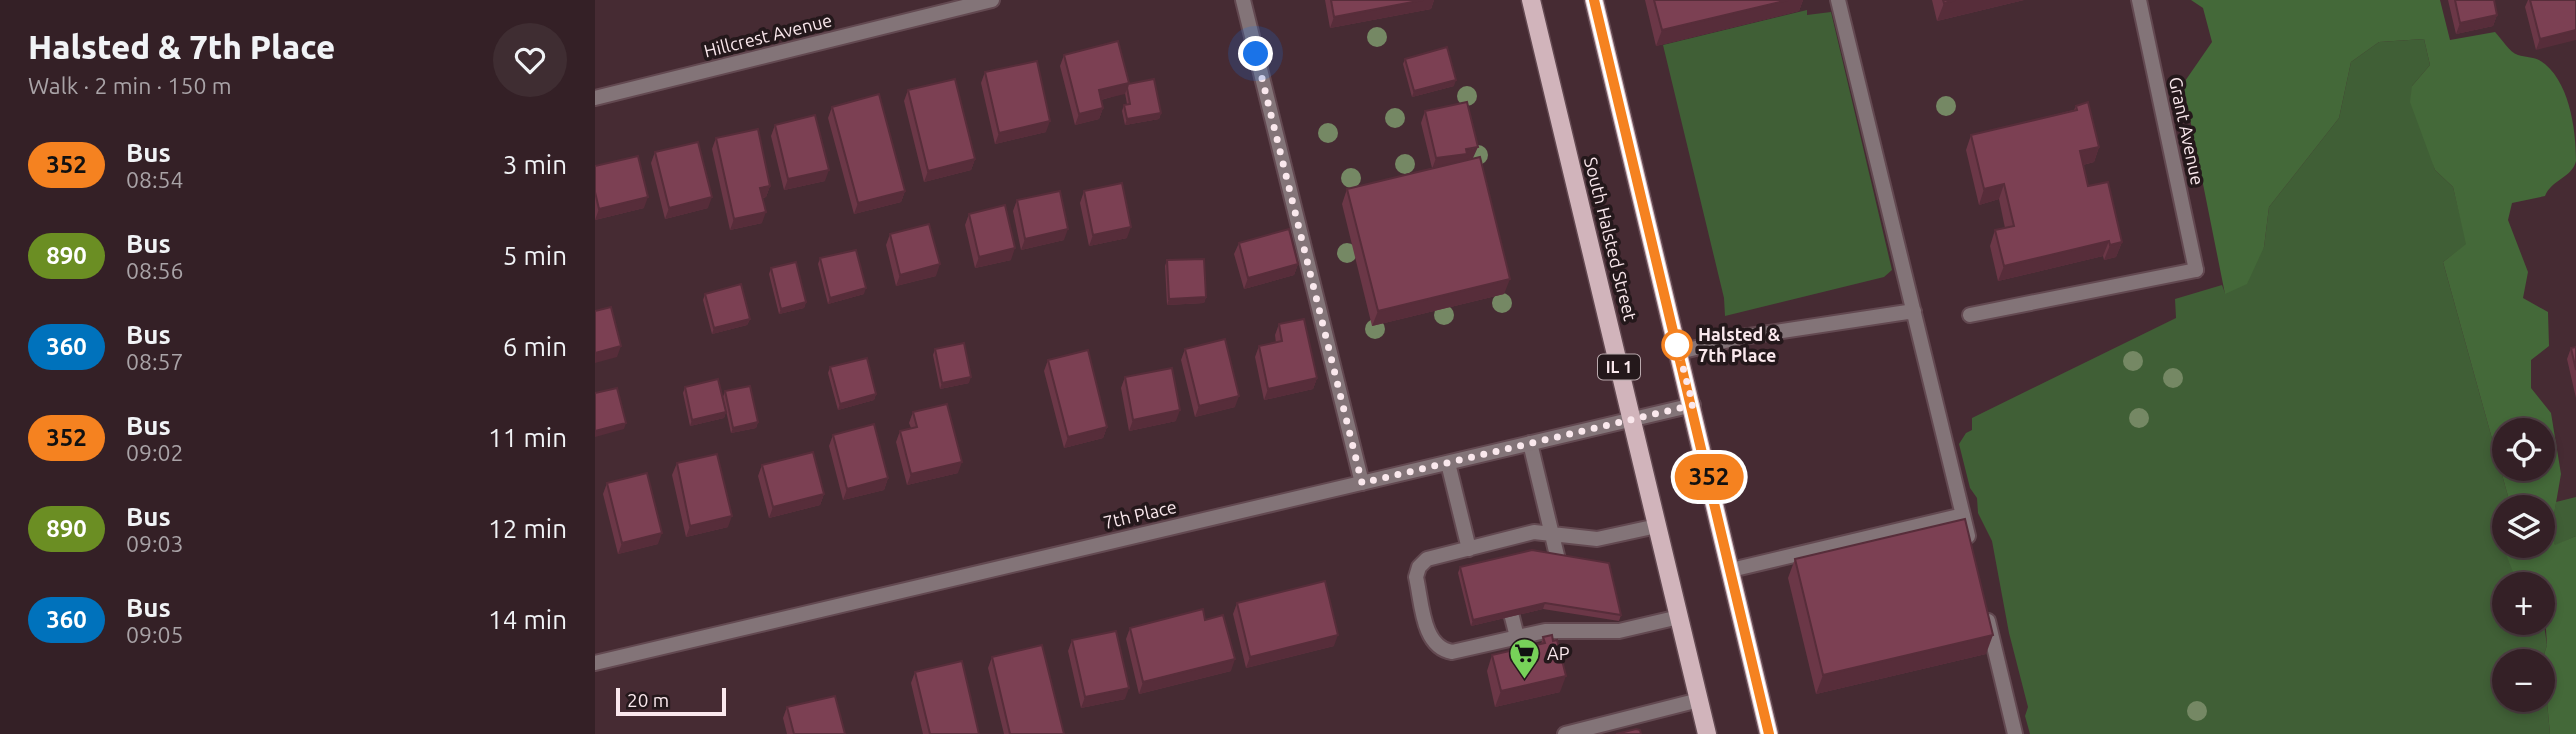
<!DOCTYPE html>
<meta charset="utf-8">
<style>
body{margin:0;font-family:Ubuntu,sans-serif;background:#3f2d32;color:#f1f3f6;height:100vh;display:flex;flex-direction:column;font-size:26px;white-space:nowrap}
*{box-sizing:border-box;margin:0}
p{font-size:23px;color:#a9a3a7}
.icon{flex:none;width:38px;height:38px;fill:none;stroke:currentColor;stroke-width:2;stroke-linecap:round;stroke-linejoin:round}
.map{position:relative;flex:1;overflow:hidden}
.panel{display:flex;flex-direction:column;background:#342026;width:595px}
.panel>*{flex:none}
.badge{padding:0 14px;border-radius:23px;font-size:24px;line-height:46px}
.buttons{position:absolute;left:1897px;top:418px;display:grid;gap:14px}
.buttons a{display:grid;place-items:center;width:63px;height:63px;border-radius:50%;background:#342026;box-shadow:0 4px 10px #0003,0 0 0 2px #4e3e43;font-size:35px}
.scale{position:absolute;left:21px;bottom:18px;width:110px;box-sizing:border-box;padding-left:7px;border:4px solid #fae8ed;border-top:0;font-size:19px;line-height:24px;white-space:nowrap;color:#fae8ed;-webkit-text-stroke:5px #24181b;paint-order:stroke}
.you{position:absolute;width:35px;height:35px;margin:-18px;border:5px solid #fff;border-radius:50%;background:#1a73e8;box-shadow:0 0 0 10px #1a73e833}
.map>.badge{position:absolute;translate:-50% -50%;box-shadow:0 0 0 4px #fff}
.round{display:grid;place-items:center;flex:none;width:74px;height:74px;border-radius:37px;background:#3f2d32}
.summary{display:flex;align-items:center;justify-content:space-between;height:119px;padding:0 28px}
h1{font-size:33px;font-weight:800;line-height:52px}
ul{padding:0;list-style:none}
li{display:flex;align-items:center;gap:21px;height:91px;padding:0 28px}
li div{flex:1}
li b{display:block;font-size:26px}
li em{font-style:normal}
li .badge{min-width:77px;font-weight:700;text-align:center}
main{display:flex;flex:1;min-height:0}
.map>svg:first-child{display:block}
.green{fill:#405f36;fill-rule:evenodd}
.forest{fill:#446939;fill-rule:evenodd}
.lines{fill:none;stroke-linecap:round;stroke-linejoin:round}
.lane-casing{stroke:#634951;stroke-width:18}
.street-casing{stroke:#634951;stroke-width:18}
.primary-casing{stroke:#634951;stroke-width:21}
.lane{stroke:#837478;stroke-width:14}
.street{stroke:#837478;stroke-width:14}
.primary{stroke:#d1b4bb;stroke-width:18}
.tree{fill:#758864}
.wall{fill:#6b3747}
.shaded-wall{fill:#572d3a}
.building{fill:#7c4053;stroke:#572d3a;stroke-width:2}
.line-casing{stroke:#fff;stroke-width:16}
.line{stroke:#f58220;stroke-width:10}
.walk{stroke:#fae8ed;stroke-width:7;stroke-dasharray:0 12.6}
.stop-dot{fill:#fff;stroke:#f58220;stroke-width:3.5}
.labels{text-anchor:middle;stroke-width:7;stroke-linejoin:round;paint-order:stroke}
.shield{fill:#24181b;stroke:#baaaae;stroke-width:2}
.shield-label{font-size:16px;font-weight:bold;fill:#fae8ed}
.street-label{font-size:18px;fill:#fae8ed;stroke:#24181b}
.stop-label{font-size:18px;font-weight:bold;fill:#fae8ed;stroke:#24181b;text-anchor:start}
.poi-label{font-size:18px;fill:#fae8ed;stroke:#24181b;text-anchor:start}
</style>
<main>
<section class="panel">
<div class="summary"><div><h1>Halsted &amp; 7th Place</h1><p>Walk · 2 min · 150 m</p></div><a class="round"><svg class="icon" aria-label="heart" viewBox="0 0 24 24"><path d="M12 20l-8-8c-3-5 5-10 8-4 3-6 11-1 8 4z"/></svg></a></div>
<ul>
<li><span class="badge" style="background:#f58220;color:#111">352</span><div><b>Bus</b><p>08:54</p></div><em>3 min</em></li>
<li><span class="badge" style="background:#6b8e23;color:#fff">890</span><div><b>Bus</b><p>08:56</p></div><em>5 min</em></li>
<li><span class="badge" style="background:#0072bc;color:#fff">360</span><div><b>Bus</b><p>08:57</p></div><em>6 min</em></li>
<li><span class="badge" style="background:#f58220;color:#111">352</span><div><b>Bus</b><p>09:02</p></div><em>11 min</em></li>
<li><span class="badge" style="background:#6b8e23;color:#fff">890</span><div><b>Bus</b><p>09:03</p></div><em>12 min</em></li>
<li><span class="badge" style="background:#0072bc;color:#fff">360</span><div><b>Bus</b><p>09:05</p></div><em>14 min</em></li>
</ul>
</section>
<div class="map">
<svg width="1981" height="734" viewBox="0 0 1981 734">
<rect width="100%" height="100%" fill="#462b33"/>
<path class="green" d="M1212,10V15L1236,12L1297,270L1289,277L1130,316L1129,298L1068,45Z
M1829,39L1835,65L1817,86L1840,170L1858,187L1872,244L1848,262L1916,507L1909,508V546H1915L1910,552L1941,575L1943,584H1909V623H1948V618L1952,645L1948,658L1955,734H1435L1430,716L1433,707L1414,633L1397,541L1383,513L1382,498L1375,488L1364,444L1371,433L1377,430V418L1581,318L1580,299L1627,285L1630,293L1669,247L1674,207L1744,118L1756,62L1784,42ZM1909,662H1948V700H1909Z
M1981,497V536L1960,546L1956,532L1961,502Z"/>
<path class="forest" d="M1596,0H1845L1855,40L1900,32C1907,39 1914,52 1923,55C1930,57 1938,57 1944,60C1974,78 1981,128 1981,161C1977,178 1957,179 1950,196L1917,203L1913,220L1933,272L1928,298L1953,312L1954,346L1936,360V388L1956,413L1966,474L1956,532L1960,545L1981,536V734H1955L1948,658L1952,645L1948,584H1943L1941,575L1919,574L1910,552L1915,546H1948V508L1916,507L1848,262L1871,244L1858,187L1840,170L1815,102L1817,86L1835,65L1829,39L1784,42L1756,62L1744,118L1674,207L1669,247L1652,284L1630,294L1588,84L1617,42L1608,8ZM1909,430H1948V469H1909Z"/>
<g class="lines">
<defs>
<path id="lane" d="M648,0L767,483
M1243,0L1373,536
M1375,315L1601,270
M1084,352L1147,337L1319,311
M935,443L964,564
M853,463L874,549
M1062,526L1002,539L939,532L832,559L824,567L821,577C827,603 827,647 857,652L950,631H1024L1084,617
M1136,570L1368,515
M917,617L922,637
M1393,621L1420,734
M970,734L1104,700"/>
<path id="street" d="M1544,0L1601,270
M0,98L397,0
M0,663L1098,405"/>
<path id="primary" d="M936,0L1112,734
M999,0L1174,734"/>
</defs>
<use href="#lane" class="lane-casing"/>
<use href="#street" class="street-casing"/>
<use href="#primary" class="primary-casing"/>
<use href="#lane" class="lane"/>
<use href="#street" class="street"/>
<use href="#primary" class="primary"/>
</g>
<g class="tree">
<circle cx="782" cy="37" r="10"/>
<circle cx="872" cy="96" r="10"/>
<circle cx="1351" cy="106" r="10"/>
<circle cx="800" cy="118" r="10"/>
<circle cx="733" cy="133" r="10"/>
<circle cx="883" cy="155" r="10"/>
<circle cx="810" cy="164" r="10"/>
<circle cx="756" cy="178" r="10"/>
<circle cx="752" cy="253" r="10"/>
<circle cx="907" cy="303" r="10"/>
<circle cx="849" cy="315" r="10"/>
<circle cx="780" cy="329" r="10"/>
<circle cx="1538" cy="361" r="10"/>
<circle cx="1578" cy="378" r="10"/>
<circle cx="1544" cy="418" r="10"/>
<circle cx="1602" cy="711" r="10"/>
</g>
<path class="wall" d="M730,0H839L836,9L735,28Z
M1050,0H1208L1204,11L1061,46Z
M1337,0H1429L1342,21Z
M1853,0H1899L1902,15L1898,26L1861,34Z
M1933,0H1981L1941,50L1930,7Z
M469,55L534,83L533,84L566,113L564,119L530,125L527,111L529,105L532,104L530,93L506,100L508,108L504,119L480,125L465,66Z
M810,59L859,86L817,97L808,64Z
M390,72L451,132L400,144L386,83Z
M313,90L380,159L376,170L329,182L309,101Z
M1481,106L1504,147L1499,162L1488,165L1493,186L1527,242L1521,257L1509,260L1508,256L1403,281L1395,246L1400,230L1410,228L1404,199L1384,205L1371,150L1376,135L1479,110Z
M237,107L310,191L306,202L259,214L233,118Z
M830,111L878,158L870,160L909,294L777,326L747,204L752,189L837,168L826,123Z
M180,125L230,181L189,190L176,136Z
M121,138L175,186L171,197L168,198L167,223L135,230L117,149Z
M60,152L113,208L70,219L56,163Z
M0,166L49,208L0,220Z
M489,191L532,238L494,246L485,203Z
M422,200L469,240L426,250L418,211Z
M374,214L416,260L380,268L370,225Z
M295,234L341,276L301,286L291,245Z
M644,243L703,264L699,275L649,289L639,254Z
M225,258L269,294L233,304L223,264Z
M572,260L611,297L609,303L572,305L570,266Z
M176,268L211,302L209,308L184,314L174,274Z
M110,294L155,319L152,325L117,334L108,300Z
M684,324L722,378L718,389L669,400L660,357L664,346L681,343L680,335Z
M1981,347V398L1972,359L1976,348Z
M340,349L374,383L345,389L338,355Z
M590,349L640,407L600,417L586,360Z
M453,360L512,427L508,438L469,448L449,371Z
M235,367L281,394L279,400L243,410L233,373Z
M530,377L581,421L534,431L526,388Z
M90,387L131,412L129,418L95,426L88,393Z
M130,391L163,422L161,428L136,433L128,397Z
M318,412L363,473L312,485L301,442L305,431L316,428L314,423Z
M238,435L293,478L289,490L248,500L234,446Z
M82,463L133,527L91,537L77,475Z
M167,465L229,494L225,505L174,518L163,476Z
M12,483L63,544L23,554L8,494Z
M1200,559L1391,654L1221,694L1193,578Z
M865,567L1026,615L1024,621L948,609L876,626L863,573Z
M642,603L739,646L651,668L638,614Z
M610,620L636,671L544,694L531,639L535,628Z
M948,637L958,641L965,692L900,707L892,671L897,655L946,644Z
M477,640L530,699L486,708L473,651Z
M397,657L469,734H409L393,668Z
M320,672L384,734H328L316,683Z
M192,707L250,734H192L188,718Z"/>
<path class="shaded-wall" d="M828,0H839L836,9L735,28L739,17Z
M1193,0H1208L1204,11L1061,46L1067,30Z
M1360,0H1429L1342,21L1349,3Z
M1902,15L1898,26L1861,34L1865,23Z
M1981,30V40L1941,50L1945,39Z
M861,80L859,86L817,97L819,91Z
M534,83L530,94L500,101L504,90Z
M508,108L504,119L480,125L484,114Z
M566,113L564,119L530,125L532,119Z
M455,121L451,132L400,144L404,133Z
M883,147L878,158L870,160L868,165L837,169L841,158Z
M1504,147L1499,162L1479,167L1485,151Z
M380,159L376,170L329,182L333,171Z
M234,170L230,181L189,190L193,179Z
M1409,184L1404,199L1384,205L1389,189Z
M175,186L171,197L161,199L165,188Z
M310,191L306,202L259,214L263,203Z
M53,197L49,208L0,220L4,209Z
M117,197L113,208L70,219L74,208Z
M171,212L167,223L135,230L139,219Z
M536,227L532,238L494,246L498,235Z
M473,229L469,240L426,250L430,239Z
M1514,241L1508,256L1403,281L1409,266Z
M1527,242L1521,257L1509,260L1515,245Z
M420,248L416,260L380,268L384,257Z
M345,264L341,276L301,286L305,275Z
M703,264L699,275L649,289L653,278Z
M915,279L909,294L777,326L783,311Z
M271,288L269,294L233,304L235,298Z
M611,297L609,303L572,305L574,299Z
M211,302L209,308L184,314L186,309Z
M155,319L152,325L117,334L119,328Z
M26,346L22,357L0,363V353Z
M376,377L374,383L345,389L347,383Z
M722,378L718,389L669,400L673,389Z
M281,394L279,400L243,410L245,404Z
M644,396L640,407L600,417L604,406Z
M585,410L581,421L534,431L538,420Z
M131,412L129,418L95,426L97,420Z
M163,422L161,428L136,433L138,428Z
M31,423L29,429L0,437V431Z
M512,427L508,438L469,448L473,437Z
M367,462L363,473L312,485L316,474Z
M293,478L289,490L248,500L252,489Z
M229,494L225,505L174,518L178,507Z
M137,516L133,527L91,537L95,526Z
M67,533L63,544L23,554L27,543Z
M950,603L948,609L876,626L878,620Z
M743,635L739,646L651,668L655,657Z
M1398,635L1391,654L1221,694L1228,675Z
M640,659L636,671L544,694L548,682Z
M971,676L965,692L900,707L906,691Z
M534,688L530,699L486,708L490,697Z"/>
<path class="building" d="M736,0H828L739,17Z
M1059,0H1193L1067,30Z
M1348,0H1360L1349,3Z
M1860,0H1899L1902,15L1865,23Z
M1935,0H1981V30L1945,39Z
M523,41L534,83L504,90L508,108L484,114L469,55Z
M852,47L861,80L819,91L810,59Z
M442,61L455,121L404,133L390,72Z
M360,79L380,159L333,171L313,90Z
M559,79L566,113L532,119L529,105L535,104L532,88L533,84Z
M284,94L310,191L263,203L237,107Z
M872,102L883,147L871,149L872,154L841,158L830,111Z
M1493,102L1504,147L1485,151L1493,186L1513,182L1527,242L1515,245L1514,241L1409,266L1400,230L1419,226L1409,184L1389,189L1376,135L1482,110L1481,106Z
M220,115L234,170L193,179L180,125Z
M163,129L175,186L165,188L171,212L139,219L121,138Z
M103,142L117,197L74,208L60,152Z
M43,156L53,197L4,209L0,192V166Z
M885,157L915,279L783,311L752,189Z
M527,183L536,227L498,235L489,191Z
M465,191L473,229L430,239L422,200Z
M410,205L420,248L384,257L374,214Z
M334,224L345,264L305,275L295,234Z
M694,229L703,264L653,278L644,243Z
M261,250L271,288L235,298L225,258Z
M609,259L611,297L574,299L572,260Z
M201,262L211,302L186,309L176,268Z
M146,284L155,319L119,328L110,294Z
M16,307L26,346L0,353V311Z
M709,319L722,378L673,389L664,346L687,341L684,324Z
M630,339L644,396L604,406L590,349Z
M369,343L376,377L347,383L340,349Z
M1981,347V370L1976,348Z
M493,350L512,427L473,437L453,360Z
M272,358L281,394L245,404L235,367Z
M577,368L585,410L538,420L530,377Z
M123,379L131,412L97,420L90,387Z
M155,386L163,422L138,428L130,391Z
M22,388L31,423L0,431V393Z
M352,404L367,462L316,474L305,431L322,427L318,412Z
M279,424L293,478L252,489L238,435Z
M218,452L229,494L178,507L167,465Z
M122,454L137,516L95,526L82,463Z
M52,473L67,533L27,543L12,483Z
M1370,519L1398,635L1228,675L1200,559Z
M937,550L1014,563L1026,615L950,603L878,620L865,567Z
M730,581L743,635L655,657L642,603Z
M608,609L610,620L628,615L640,659L548,682L535,628Z
M521,631L534,688L490,697L477,640Z
M957,635L958,641L962,640L971,676L906,691L897,655L950,643L948,637Z
M447,645L469,734H415L397,657Z
M367,661L384,734H335L320,672Z
M240,696L250,734H199L192,707Z
M1041,729L1045,730L1046,734H1021Z"/>
<g class="lines">
<defs>
<path id="line" d="M999,0L1174,734"/>
</defs>
<use href="#line" class="line-casing"/>
<use href="#line" class="line"/>
<path class="walk" d="M661,54L767,483L1098,405L1082,345"/>
</g>
<defs>
<symbol id="supermarket-pin" viewBox="-11 -11 22 30"><path d="M0 17L-7.5 6A9.5 9.5 0 1 1 7.5 6Z" fill="#77d259" stroke="#24181b"/><path d="M-6-5.5h2.5l.6 2H6L4.5 2H-2.5L-4.4-4H-6ZM-1.5 3.2a1.3 1.3 0 1 0 .1 0ZM3 3.2a1.3 1.3 0 1 0 .1 0Z" fill="#111"/></symbol>
</defs>
<g fill-rule="evenodd">
<use href="#supermarket-pin" x="912" y="636" width="35" height="47"/>
</g>
<circle class="stop-dot" cx="1082" cy="345" r="14"/>
<g class="labels">
<rect class="shield" x="1003" y="354.5" width="42" height="25" rx="5"/>
<g class="shield-label">
<text x="1024" y="373">IL 1</text>
</g>
<g class="street-label">
<text transform="translate(173 36) rotate(-14)" y="6">Hillcrest Avenue</text>
<text transform="translate(1591 131) rotate(78)" y="6">Grant Avenue</text>
<text transform="translate(1015 239) rotate(76)" y="6">South Halsted Street</text>
<text transform="translate(545 515) rotate(-13)" y="6">7th Place</text>
</g>
<g class="stop-label">
<text x="1103" y="341">Halsted &amp;<tspan x="1103" dy="21">7th Place</tspan></text>
</g>
<g class="poi-label">
<text x="952" y="660">AP</text>
</g>
</g>
</svg>
<div class="buttons">
<a><svg class="icon" aria-label="locate" viewBox="0 0 24 24"><circle cx="12" cy="12" r="6"/><path d="M12 2v4M12 18v4M2 12h4M18 12h4"/></svg></a>
<a><svg class="icon" aria-label="layers" viewBox="0 0 24 24"><path d="M12 4l9 5-9 5-9-5zM3 14l9 5 9-5"/></svg></a>
<a>+</a>
<a>−</a>
</div>
<div class="scale">20 m</div>
<div class="you" style="left:661px;top:54px"></div>
<b class="badge" style="left:1114px;top:477px;background:#f58220;color:#111">352</b>
</div>
</main>
